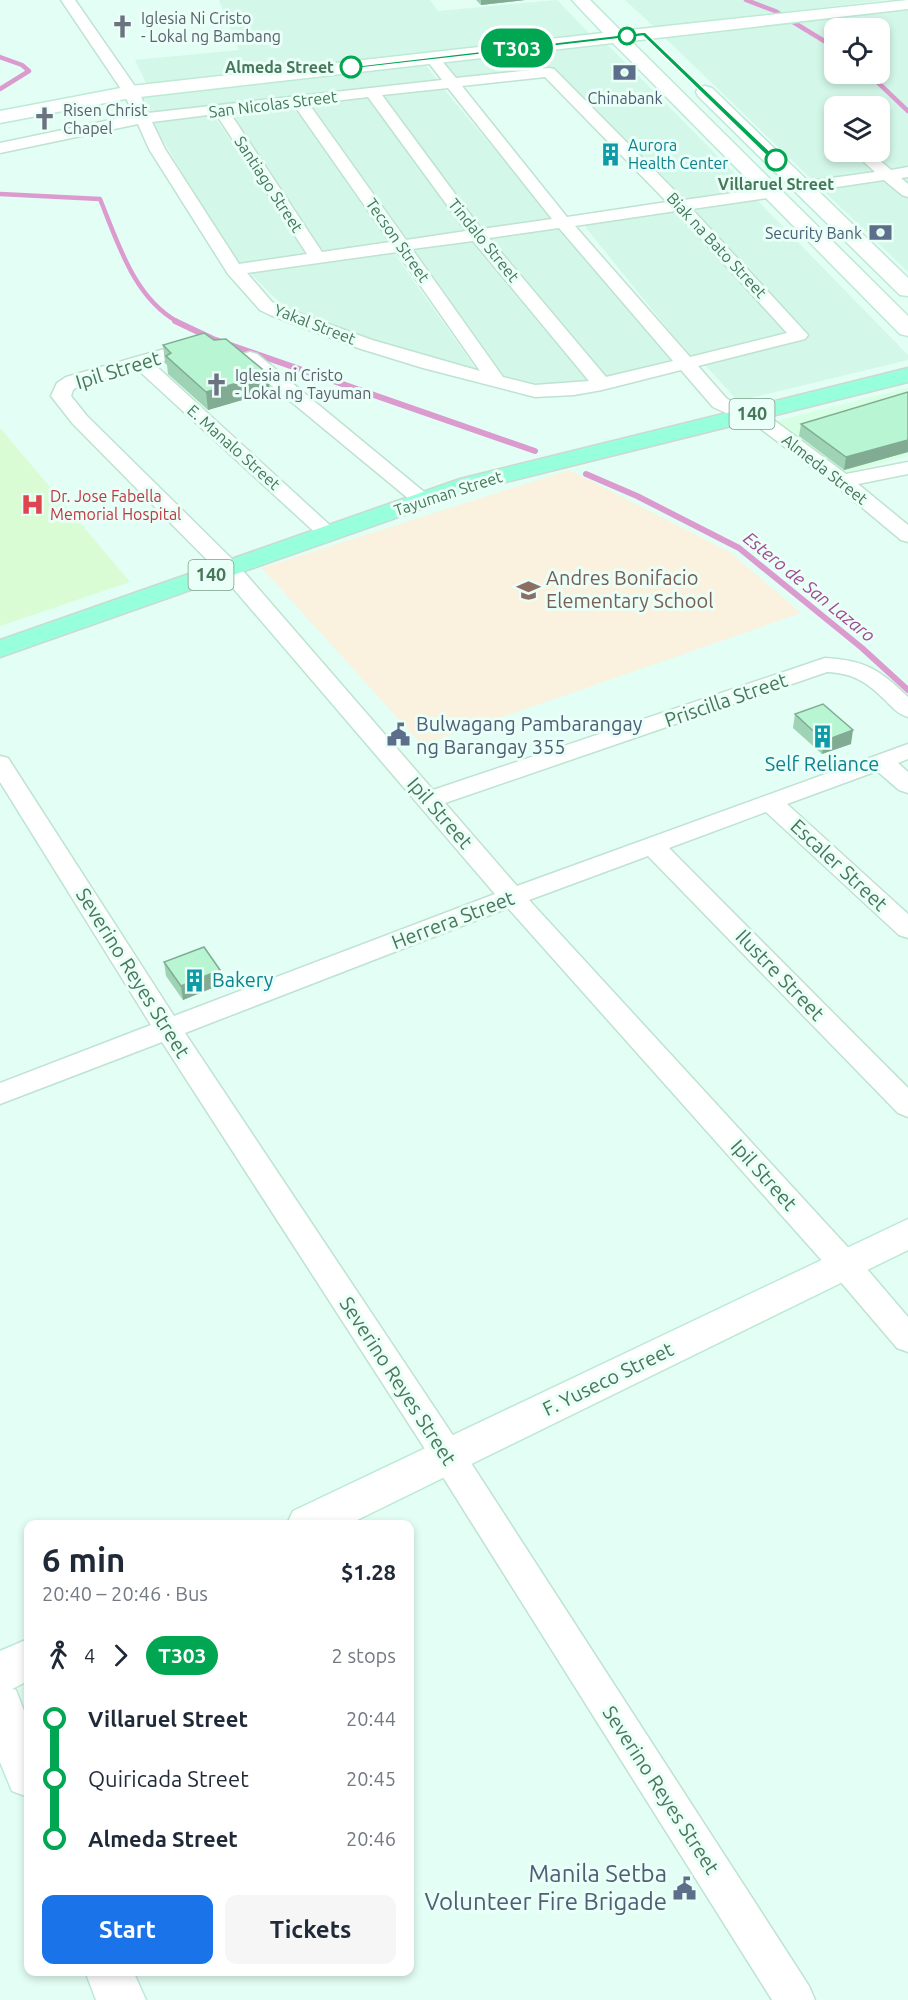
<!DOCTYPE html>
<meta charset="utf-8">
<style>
body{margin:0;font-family:Ubuntu,sans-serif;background:#f6f6f7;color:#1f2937;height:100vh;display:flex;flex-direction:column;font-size:22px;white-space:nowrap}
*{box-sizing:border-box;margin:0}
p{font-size:20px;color:#747a83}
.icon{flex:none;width:33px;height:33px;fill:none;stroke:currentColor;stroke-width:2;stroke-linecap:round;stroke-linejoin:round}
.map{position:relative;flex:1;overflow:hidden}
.sheet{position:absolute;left:24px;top:1520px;width:390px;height:456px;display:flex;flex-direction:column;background:#fff;border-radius:12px;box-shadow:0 3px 9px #0003}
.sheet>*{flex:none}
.badge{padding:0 12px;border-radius:20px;font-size:21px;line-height:39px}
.controls{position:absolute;left:824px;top:18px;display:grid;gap:12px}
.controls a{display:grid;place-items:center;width:66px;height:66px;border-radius:12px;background:#fff;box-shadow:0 3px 9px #0003;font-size:30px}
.map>.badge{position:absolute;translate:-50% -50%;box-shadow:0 0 0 3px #fff}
.legs{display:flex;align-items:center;gap:9px;height:66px;padding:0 18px;font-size:20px}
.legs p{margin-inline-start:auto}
.overview{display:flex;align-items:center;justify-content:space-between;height:102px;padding:0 18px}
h1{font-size:33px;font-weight:700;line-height:45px}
.action{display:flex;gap:12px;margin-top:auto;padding:12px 18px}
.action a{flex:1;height:69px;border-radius:12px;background:#1a73e8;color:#fff;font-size:24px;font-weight:700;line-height:69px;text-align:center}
.action a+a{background:#f6f6f7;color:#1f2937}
ul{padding:0 18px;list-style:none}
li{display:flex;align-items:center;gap:21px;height:60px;font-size:22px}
li i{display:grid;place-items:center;width:9px;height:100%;margin:0 8px;background:currentColor}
li i::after{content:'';width:15px;height:15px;margin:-8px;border:4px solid;border-radius:50%;background:#fff}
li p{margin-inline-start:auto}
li:first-child i{background:linear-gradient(#0000 50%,currentColor 0)}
li:last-child i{background:linear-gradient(currentColor 50%,#0000 0)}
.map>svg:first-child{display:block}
.residential{fill:#d3f8e9;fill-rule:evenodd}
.commercial{fill:#d6ffe3}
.education{fill:#faf1df}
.medical{fill:#d9fcd5}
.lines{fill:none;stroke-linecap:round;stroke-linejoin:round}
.stream-far1{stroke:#db9bcf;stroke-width:4.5}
.stream{stroke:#db9bcf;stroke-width:6}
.street-casing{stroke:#bee3d0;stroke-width:3}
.secondary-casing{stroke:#bdead4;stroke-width:3}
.primary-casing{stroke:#cbd9d1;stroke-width:3}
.street{fill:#fff;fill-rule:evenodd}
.secondary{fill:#fff;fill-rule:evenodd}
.primary{fill:#98ffdc;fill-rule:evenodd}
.wall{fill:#9ed3b5}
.shaded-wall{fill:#81ac93}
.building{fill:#b8f5d2;stroke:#81ac93;stroke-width:1.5}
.line-1{fill:#00a651;stroke:#fff;stroke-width:1.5}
.stop-1-dot{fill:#fff;stroke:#00a651;stroke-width:3}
.labels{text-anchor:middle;stroke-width:6;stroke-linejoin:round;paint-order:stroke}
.far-worship-label{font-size:16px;fill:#5b616d;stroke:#eafff7;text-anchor:start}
.far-stop-label{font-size:16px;font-weight:bold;fill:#47775a;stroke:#eafff7;text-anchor:end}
.far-service-label{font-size:16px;fill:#4e5e75;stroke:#eafff7}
.far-street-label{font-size:16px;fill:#47775a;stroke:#eafff7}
.far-culture-label{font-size:16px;fill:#0d838f;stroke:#eafff7;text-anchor:start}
.far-health-label{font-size:16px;fill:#be3a42;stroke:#eafff7;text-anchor:start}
.shield{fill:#eafff7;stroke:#78a089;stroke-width:1.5}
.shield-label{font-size:18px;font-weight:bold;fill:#47775a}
.far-water-label{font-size:18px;font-style:italic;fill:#a24791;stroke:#eafff7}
.street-label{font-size:20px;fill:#47775a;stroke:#eafff7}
.education-label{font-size:20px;fill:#785e54;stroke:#eafff7;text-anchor:start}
.service-label{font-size:20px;fill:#4e5e75;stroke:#eafff7;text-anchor:start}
.culture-label{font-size:20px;fill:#0d838f;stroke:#eafff7}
.near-service-label{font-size:24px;fill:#4e5e75;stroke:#eafff7;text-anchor:end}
</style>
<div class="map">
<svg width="908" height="2000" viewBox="0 0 908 2000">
<rect width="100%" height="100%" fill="#e3fef4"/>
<path class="residential" d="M219,0H430L438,11L557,0L591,35L597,34L753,192L682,203L552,68L458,79L443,61L147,85L135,60L239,50Z
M625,0H885L655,28Z
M908,7V272L664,37ZM834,28H879V74H834ZM834,106H879V152H834Z
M424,63L439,82L147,115L139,95Z
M442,87L554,220L482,230L378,94Z
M365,96L468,232L406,242L305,104Z
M294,104L389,242L321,253L228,112Z
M213,114L307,255L237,266L151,120Z
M755,198L908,355V360L738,401L704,364L809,336L690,207Z
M677,209L792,334L691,358L583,224Z
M569,224L681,359L606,379L485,237Z
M475,238L592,381L547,387L500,375L409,247Z
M394,253L479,373L426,359L285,308L249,272Z"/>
<path class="commercial" d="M908,388V456L841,474L777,421Z"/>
<path class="education" d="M569,470L730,552L801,613L422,745L262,568Z"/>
<path class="medical" d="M0,428L130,582L0,626Z"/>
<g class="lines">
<path class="stream-far1" d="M746,0L775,11L834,47
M0,57L22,65L29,71L0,89
M869,74L908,111
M0,194L100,199C118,243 134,298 178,322"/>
<path class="stream" d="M175,321L213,339L535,451
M586,474L637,496L739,548L862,648L908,690"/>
<defs>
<path id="street" d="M61,0H75L139,92L148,113L442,80L425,58L432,54L437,55L456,78L549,68L554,69L684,200L774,187L780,189L782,192L774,197L692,209L808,335L805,339L698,366L727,399L775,421L846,474L908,462V474L858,484L908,525V542L901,540L835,485L761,429L713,407L681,370L602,390L574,395L535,397L423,368L358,348L270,315L260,310L228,274L149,149L138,124L0,153V143L134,115L123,92ZM545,77L667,202L567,217L462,86ZM448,88L552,219L481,229L382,95ZM368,97L466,231L406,240L309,104ZM294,105L390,242L322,252L230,113ZM216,114L307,254L239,264L165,149L152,122ZM676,211L787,333L690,357L575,226ZM559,228L673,361L606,377L489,238ZM473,241L589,381L535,385L503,377L412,249ZM397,252L480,371L372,340L282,307L272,302L247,273Z
M853,152H870L891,170L908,167V177L901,178L908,184V197L902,195L884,180L803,192L795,187L803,182L875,172Z
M189,342L196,344L198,348L196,352L154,364L334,529L337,533L334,537L327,539L320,537L137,369L80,385L73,390L71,396L87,416L237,564L433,790L825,658C865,660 880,670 908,697V717C898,714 893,708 885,700C867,682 853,673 827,672L445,803L517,886L908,744V759L898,763L908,772V793L899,790L877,771L787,804L908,914V938L899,935L766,812L669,848L908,1088V1117L898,1113L648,856L529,900L855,1255L908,1317V1352L897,1348L833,1273L508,908L185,1033L460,1446L809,1986L815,2000H772L436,1466L162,1042L0,1104V1083L151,1025L0,782V756L8,758L174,1016L495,894L221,574L73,424L51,396L57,383L66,377Z
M250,352L257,354L429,496L432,500L429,504H415L243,362L241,358L243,354Z"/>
<path id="secondary" d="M572,0H590L621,31L908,0V9L631,41L908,316V336L900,334L613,43L131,98L0,123V111L131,86L603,33Z
M705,86L712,88L908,278V296L900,295L698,96L696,92L698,88Z
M908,1219V1250L349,1524H287L293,1511Z
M28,1639V1681L12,1689L16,1690L28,1721V1797L12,1791L0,1762V1651Z
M85,1971H133L146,2000H96Z"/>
<path id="primary" d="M908,368V382L478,489L0,657V640L460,479Z"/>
</defs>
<use href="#street" class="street-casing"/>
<use href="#secondary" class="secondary-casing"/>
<use href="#primary" class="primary-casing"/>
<use href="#street" class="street"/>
<use href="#secondary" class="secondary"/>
<use href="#primary" class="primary"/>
</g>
<path class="wall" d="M476,0H525L481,5Z
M214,340L268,374L270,392L208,410L168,374L167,365L165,363L163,345Z
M908,392V452L844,470L799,436L801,424Z
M795,714L851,744L822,754L793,728Z
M164,962L222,984L183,1000L166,976Z"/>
<path class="shaded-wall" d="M481,0H525L481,5Z
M268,374L270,392L208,410L206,392Z
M908,440V452L844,470L846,457Z
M853,730L851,744L822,754L824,741Z
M220,970L222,984L183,1000L181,986Z"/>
<path class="building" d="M204,333L214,340L226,339L268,374L206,392L166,356L171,353L163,345Z
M908,392V440L846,457L801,424Z
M823,704L853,730L824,741L795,714Z
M204,947L220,970L181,986L164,962Z"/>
<path class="line-1" d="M645,32L778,159V162H773L643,36L351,69L348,67Z"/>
<defs>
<symbol id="church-bare" viewBox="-9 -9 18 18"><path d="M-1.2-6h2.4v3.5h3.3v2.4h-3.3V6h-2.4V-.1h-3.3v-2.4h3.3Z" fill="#6b7280" stroke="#eafff7" stroke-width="2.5" paint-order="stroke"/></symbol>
<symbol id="bank-bare" viewBox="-9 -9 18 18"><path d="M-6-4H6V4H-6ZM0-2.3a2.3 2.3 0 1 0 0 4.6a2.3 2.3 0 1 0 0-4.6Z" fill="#5c6f8a" stroke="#eafff7" stroke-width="2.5" paint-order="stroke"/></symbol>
<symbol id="building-bare" viewBox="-9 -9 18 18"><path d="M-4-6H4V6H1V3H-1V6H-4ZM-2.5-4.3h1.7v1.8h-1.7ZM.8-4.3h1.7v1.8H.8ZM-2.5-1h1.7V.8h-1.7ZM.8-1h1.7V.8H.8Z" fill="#0f9aa8" stroke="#eafff7" stroke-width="2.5" paint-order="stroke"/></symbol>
<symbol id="hospital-bare" viewBox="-9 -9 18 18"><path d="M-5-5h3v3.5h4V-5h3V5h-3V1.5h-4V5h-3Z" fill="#e0444e" stroke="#eafff7" stroke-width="2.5" paint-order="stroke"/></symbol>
<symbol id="school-bare" viewBox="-9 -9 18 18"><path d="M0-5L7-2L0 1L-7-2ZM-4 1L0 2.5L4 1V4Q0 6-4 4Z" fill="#8d6e63" stroke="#eafff7" stroke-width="2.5" paint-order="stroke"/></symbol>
<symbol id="civic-bare" viewBox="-9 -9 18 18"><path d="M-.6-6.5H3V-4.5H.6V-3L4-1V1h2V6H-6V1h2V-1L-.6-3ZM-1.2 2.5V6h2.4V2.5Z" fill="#5c6f8a" stroke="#eafff7" stroke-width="2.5" paint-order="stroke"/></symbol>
</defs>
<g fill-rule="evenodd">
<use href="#church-bare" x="106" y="10" width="33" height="33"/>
<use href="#bank-bare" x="608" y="56" width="33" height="33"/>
<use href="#church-bare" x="28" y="102" width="33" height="33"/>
<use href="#building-bare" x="594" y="138" width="33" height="33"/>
<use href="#bank-bare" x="864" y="216" width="33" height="33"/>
<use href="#church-bare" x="200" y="368" width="33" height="33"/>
<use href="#hospital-bare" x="16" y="488" width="33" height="33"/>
<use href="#school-bare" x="512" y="574" width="33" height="33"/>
<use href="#civic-bare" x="382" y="718" width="33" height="33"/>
<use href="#building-bare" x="806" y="720" width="33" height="33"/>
<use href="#building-bare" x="178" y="964" width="33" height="33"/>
<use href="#civic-bare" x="668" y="1872" width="33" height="33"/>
</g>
<g class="stop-1-dot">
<circle cx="627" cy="36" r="8"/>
<circle cx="351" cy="67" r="10"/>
<circle cx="776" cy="160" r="10"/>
</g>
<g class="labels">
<g class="far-worship-label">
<text x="141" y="24">Iglesia Ni Cristo<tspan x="141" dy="18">- Lokal ng Bambang</tspan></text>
<text x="63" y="116">Risen Christ<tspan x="63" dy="18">Chapel</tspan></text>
<text x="235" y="381">Iglesia ni Cristo<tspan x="235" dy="18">- Lokal ng Tayuman</tspan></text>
</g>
<g class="far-stop-label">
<text x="334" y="73">Almeda Street</text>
<text x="776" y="190" text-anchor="middle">Villaruel Street</text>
</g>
<g class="far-service-label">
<text x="625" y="104">Chinabank</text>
<text x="862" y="239" text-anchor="end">Security Bank</text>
</g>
<g class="far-street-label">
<text transform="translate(273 104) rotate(-7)" y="6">San Nicolas Street</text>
<text transform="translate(269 184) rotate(57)" y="6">Santiago Street</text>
<text transform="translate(398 240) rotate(55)" y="6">Tecson Street</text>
<text transform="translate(484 240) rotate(51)" y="6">Tindalo Street</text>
<text transform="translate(717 245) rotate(47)" y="6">Biak na Bato Street</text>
<text transform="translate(315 324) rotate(21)" y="6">Yakal Street</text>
<text transform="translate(234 447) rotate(42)" y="6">E. Manalo Street</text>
<text transform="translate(825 469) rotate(38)" y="6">Almeda Street</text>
<text transform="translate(448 493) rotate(-18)" y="6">Tayuman Street</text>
</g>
<g class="far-culture-label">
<text x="628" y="151">Aurora<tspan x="628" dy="18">Health Center</tspan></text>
</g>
<g class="far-health-label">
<text x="50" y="502">Dr. Jose Fabella<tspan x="50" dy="18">Memorial Hospital</tspan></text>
</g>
<g class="shield">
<rect x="729.5" y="399" width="45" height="30" rx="4.5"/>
<rect x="188.5" y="560" width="45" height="30" rx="4.5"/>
</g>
<g class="shield-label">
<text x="752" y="420">140</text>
<text x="211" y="581">140</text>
</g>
<g class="far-water-label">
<text transform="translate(809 587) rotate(39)" y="6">Estero de San Lazaro</text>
</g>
<g class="street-label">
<text transform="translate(118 370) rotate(-17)" y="7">Ipil Street</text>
<text transform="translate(726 700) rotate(-19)" y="7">Priscilla Street</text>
<text transform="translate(440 813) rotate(49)" y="7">Ipil Street</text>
<text transform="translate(839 865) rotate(43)" y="7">Escaler Street</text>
<text transform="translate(453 920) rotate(-21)" y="7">Herrera Street</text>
<text transform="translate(133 973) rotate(58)" y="7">Severino Reyes Street</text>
<text transform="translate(780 975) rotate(46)" y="7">Ilustre Street</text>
<text transform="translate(764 1175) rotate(48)" y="7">Ipil Street</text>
<text transform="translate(608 1379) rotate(-26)" y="7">F. Yuseco Street</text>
<text transform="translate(398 1381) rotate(57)" y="7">Severino Reyes Street</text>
<text transform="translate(661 1790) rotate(57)" y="7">Severino Reyes Street</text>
</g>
<g class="education-label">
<text x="546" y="585">Andres Bonifacio<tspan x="546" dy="23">Elementary School</tspan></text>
</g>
<g class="service-label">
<text x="416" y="731">Bulwagang Pambarangay<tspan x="416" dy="23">ng Barangay 355</tspan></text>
</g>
<g class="culture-label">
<text x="822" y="771">Self Reliance</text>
<text x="212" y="987" text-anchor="start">Bakery</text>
</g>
<g class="near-service-label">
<text x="667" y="1882">Manila Setba<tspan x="667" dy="28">Volunteer Fire Brigade</tspan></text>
</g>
</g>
</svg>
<div class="controls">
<a><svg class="icon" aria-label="locate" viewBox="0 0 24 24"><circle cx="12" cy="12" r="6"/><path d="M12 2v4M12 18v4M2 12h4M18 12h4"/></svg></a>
<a><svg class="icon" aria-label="layers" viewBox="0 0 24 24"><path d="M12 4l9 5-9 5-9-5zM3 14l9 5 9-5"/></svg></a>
</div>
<b class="badge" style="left:517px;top:48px;background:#00a651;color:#fff">T303</b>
<section class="sheet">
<div class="overview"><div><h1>6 min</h1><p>20:40 – 20:46 · Bus</p></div><b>$1.28</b></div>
<div class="legs"><svg class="icon" aria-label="walk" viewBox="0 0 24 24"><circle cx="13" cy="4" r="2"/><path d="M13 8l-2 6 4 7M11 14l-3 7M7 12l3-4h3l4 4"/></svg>4<svg class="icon" aria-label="forward" viewBox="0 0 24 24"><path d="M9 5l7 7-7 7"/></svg><b class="badge" style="background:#00a651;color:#fff">T303</b><p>2 stops</p></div>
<ul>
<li><i style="color:#00a651"></i><b>Villaruel Street</b><p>20:44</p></li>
<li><i style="color:#00a651"></i><span>Quiricada Street</span><p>20:45</p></li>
<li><i style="color:#00a651"></i><b>Almeda Street</b><p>20:46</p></li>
</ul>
<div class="action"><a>Start</a><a>Tickets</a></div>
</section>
</div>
